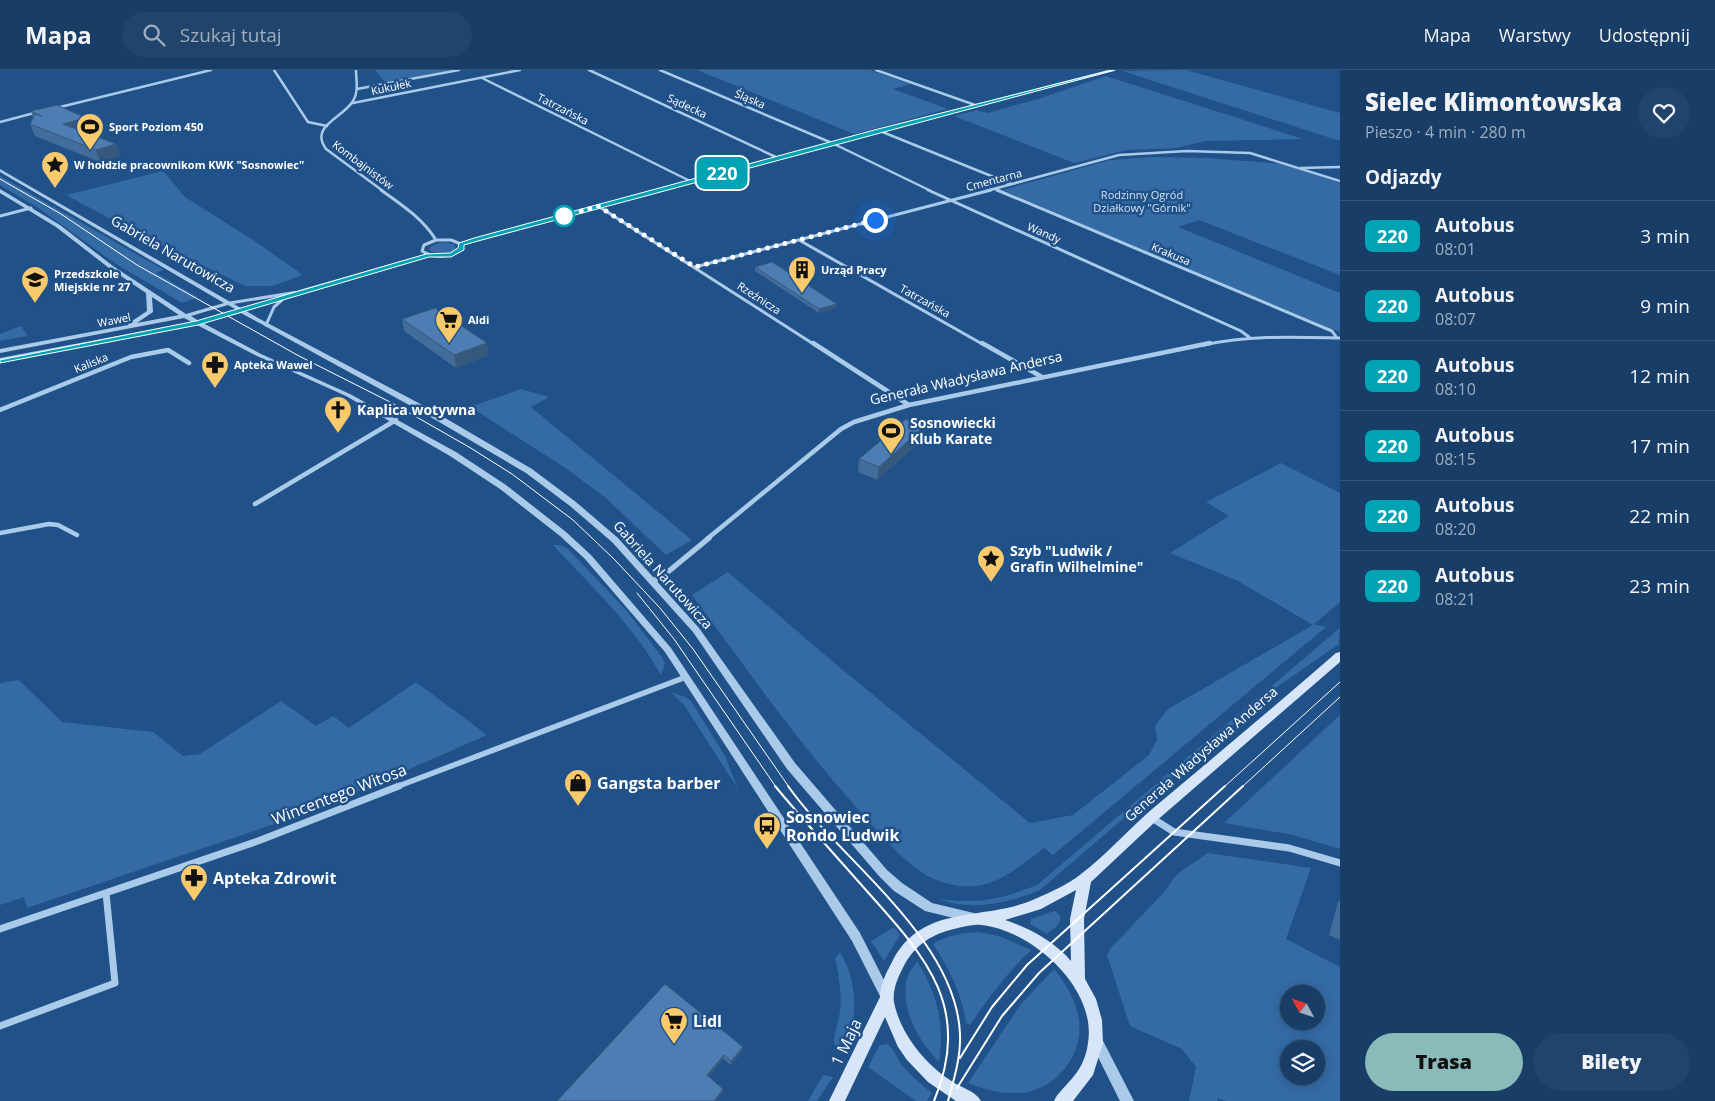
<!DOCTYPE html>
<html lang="pl">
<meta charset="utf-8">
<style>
body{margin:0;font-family:"Open Sans",sans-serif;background:#21446c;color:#f1f3f6;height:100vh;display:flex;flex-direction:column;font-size:19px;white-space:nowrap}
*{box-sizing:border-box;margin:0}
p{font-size:16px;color:#9faebf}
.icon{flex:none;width:28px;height:28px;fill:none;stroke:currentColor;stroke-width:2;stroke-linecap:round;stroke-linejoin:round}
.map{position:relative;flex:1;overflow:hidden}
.details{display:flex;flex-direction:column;background:#183d66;width:375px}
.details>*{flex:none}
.badge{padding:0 10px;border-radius:8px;font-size:18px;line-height:32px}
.needle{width:32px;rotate:310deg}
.tools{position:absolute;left:1280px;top:915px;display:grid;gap:10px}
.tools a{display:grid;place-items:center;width:45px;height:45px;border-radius:50%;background:#183d66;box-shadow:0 2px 12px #0003,0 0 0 1px #36567a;font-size:25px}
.you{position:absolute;width:25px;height:25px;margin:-12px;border:4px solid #fff;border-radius:50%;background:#1a73e8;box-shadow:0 0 0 8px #1a73e833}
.map>.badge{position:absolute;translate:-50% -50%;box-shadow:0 0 0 2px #fff}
h2{padding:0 25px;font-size:19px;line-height:45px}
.round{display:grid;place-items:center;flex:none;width:52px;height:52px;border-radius:26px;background:#21446c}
.summary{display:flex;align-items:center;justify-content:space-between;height:85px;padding:0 25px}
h1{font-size:24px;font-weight:800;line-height:38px}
.cta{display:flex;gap:10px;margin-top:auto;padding:10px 25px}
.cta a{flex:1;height:58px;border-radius:30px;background:#8bbbb9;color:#111;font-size:20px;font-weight:800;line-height:58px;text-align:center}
.cta a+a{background:#21446c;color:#f1f3f6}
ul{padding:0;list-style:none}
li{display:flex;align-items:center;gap:15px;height:70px;padding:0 25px;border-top:1px solid #36567a}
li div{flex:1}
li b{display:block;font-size:19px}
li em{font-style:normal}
li .badge{min-width:55px;font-weight:700;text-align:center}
header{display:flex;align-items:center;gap:30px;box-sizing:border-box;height:70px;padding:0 25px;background:#183d66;border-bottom:1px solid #36567a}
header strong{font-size:24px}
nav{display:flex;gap:28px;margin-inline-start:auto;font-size:18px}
.search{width:350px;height:45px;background:#21446c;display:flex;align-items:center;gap:12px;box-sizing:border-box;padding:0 18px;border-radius:28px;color:#9faebf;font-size:19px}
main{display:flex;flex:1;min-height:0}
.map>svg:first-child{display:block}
.green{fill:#346ba5;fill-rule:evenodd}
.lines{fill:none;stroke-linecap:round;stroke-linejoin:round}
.minor-far4{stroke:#aacaea;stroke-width:2.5}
.minor-far3{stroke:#aacaea;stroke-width:3}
.minor-far2{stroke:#aacaea;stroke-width:4.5}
.minor-far1{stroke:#aacaea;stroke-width:5.5}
.minor{stroke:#aacaea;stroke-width:7}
.tertiary{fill:#aacaea;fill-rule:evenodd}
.secondary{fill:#d6e6f8;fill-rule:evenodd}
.tram-far1{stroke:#fff;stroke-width:1}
.tram{stroke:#fff;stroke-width:2}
.wall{fill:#426c99}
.shaded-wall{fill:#36587d}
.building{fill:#4d7db2;stroke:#36587d}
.line{fill:#00a3b4;stroke:#fff}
.walk{stroke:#fff;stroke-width:5;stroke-dasharray:0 9}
.stop-dot{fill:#fff;stroke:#00a3b4;stroke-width:2.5}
.labels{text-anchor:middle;stroke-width:5;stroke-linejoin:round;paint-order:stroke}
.far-street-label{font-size:11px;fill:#fff;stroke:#205188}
.far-poi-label{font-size:11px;font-weight:bold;fill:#fff;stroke:#205188;text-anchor:start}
.far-park-label{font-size:11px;fill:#cfe3f8;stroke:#205188}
.street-label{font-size:14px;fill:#fff;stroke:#205188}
.poi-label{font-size:14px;font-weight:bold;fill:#fff;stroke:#205188;text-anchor:start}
.near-poi-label{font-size:16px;font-weight:bold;fill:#fff;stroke:#205188;text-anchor:start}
.near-street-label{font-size:16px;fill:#fff;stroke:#205188}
</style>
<header>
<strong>Mapa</strong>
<div class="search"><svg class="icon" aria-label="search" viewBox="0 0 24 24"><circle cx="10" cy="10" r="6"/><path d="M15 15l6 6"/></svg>Szukaj tutaj</div>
<nav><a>Mapa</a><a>Warstwy</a><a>Udostępnij</a></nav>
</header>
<main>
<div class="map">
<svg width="1340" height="1031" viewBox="0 0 1340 1031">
<rect width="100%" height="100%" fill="#205188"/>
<path class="green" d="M375,0H453L386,13Z
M697,0H870L910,14L893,19L948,39L854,64Z
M1186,0L1340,43V71L1122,1Z
M1106,6L1303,69L1206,71L1176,78L1127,80L1074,93L954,46L977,40L987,43L1038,29Z
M1154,87L1205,88L1284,94L1340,113V205L1199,150L1178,157L1340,223V262L1153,185L1003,120L1110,90Z
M163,101L185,127L253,170L303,205L272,216H245L139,164L66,125Z
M0,106L164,200L156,203L198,227L182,233L116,194L40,139L0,115Z
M442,172L454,174L456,179C448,185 437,186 429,180L431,176Z
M21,256L28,266L0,271V264Z
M521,319L549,327L531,337L692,470L666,485L606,428L564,397L470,337Z
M1281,393L1340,423V532L1314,554L1326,557L1053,785L1044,778C1014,801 987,826 945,813C915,805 893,777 872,755C806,683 750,604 692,525L728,502L839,597L1030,753L1073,745L1149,685L1157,670L1155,656L1168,639L1313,555L1236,510L1170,483L1229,446L1206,432Z
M553,475H560L567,478L626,540L662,587L665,594L661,605C634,556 591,516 553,475Z
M1340,558L1339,574L1277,617L1040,820C1007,834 972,841 938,829C980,834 998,830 1037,815Z
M19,610L62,652L153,662L183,686L200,684L281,631L316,656L333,646L349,658L416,612L487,665L316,740L27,838L24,827L0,835V613Z
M671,622L685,627L691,631L725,686L738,719L684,635Z
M1340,645V779L1293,765L1224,753Z
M1208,783L1311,798L1286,869L1340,897V1031H1226L1218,1028L1217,1031H1189L1196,997L1182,979L1130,956L1107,885L1109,880L1164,822L1177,804ZM1289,924H1316V951H1289ZM1289,979H1316V1006H1289Z
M1054,841L1058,843L1061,847L1058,855L1047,864L1030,854L1031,849Z
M894,857L900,865L884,891L871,871Z
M979,862L999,866L1031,880C1007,903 988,928 970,955L966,953C962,924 949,898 933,874C948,865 961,863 979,862Z
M840,882C859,914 858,949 843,983L834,974C834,964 837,957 839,947C843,928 839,907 835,888Z
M917,891C937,923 945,954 939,992C918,970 900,939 907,908C909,902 914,896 917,891Z
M1054,899C1066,914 1076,930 1079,950C1083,983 1060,1015 1028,1022C1008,1026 986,1020 968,1013L1021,934Z
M886,974C894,977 897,989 902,995C911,1006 921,1014 932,1023L927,1031H916L868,997L879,976Z
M823,1005L833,1007L817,1031H808Z"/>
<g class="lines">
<path class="minor-far4" d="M274,0L308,52L327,56
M356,0C356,10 359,22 353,31C343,48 309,56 326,79L383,121
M589,0L778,88
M660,0L832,73L931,121
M876,0L975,35
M482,8L690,111
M357,19L459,0
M353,33L520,0
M56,38L211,0
M0,52L38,42
M880,61L1011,114
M1301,98L1340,97
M995,119L1000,121
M655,121L880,60L1113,0
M986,121L1119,85L1187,81L1250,83L1340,111"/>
<path class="minor-far3" d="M381,120C402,135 422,148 436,170
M928,120L1241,261L1249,267
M997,120L1332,261L1337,268
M598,136L815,275
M0,146L31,138
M436,170H451L461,174L462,178C450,188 435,189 422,181L424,175Z
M799,170L984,275
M461,174L659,120
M695,197L991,120
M230,233L298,222L428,185
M241,241L293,224
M266,255L274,237L282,230
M1204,275C1250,265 1294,267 1340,268"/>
<path class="minor-far2" d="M813,273L909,335
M982,273L1042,307
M0,340L131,287L168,280L189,293
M255,434L396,350
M0,463L49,454L58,455L77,465
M707,469L841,359L854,352L909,335L1210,273"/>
<path class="minor-far1" d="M653,511L669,501L709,468
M396,717L686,607"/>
<path class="minor" d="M1152,748L1174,762L1289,778L1340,793
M0,859L258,771L399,716
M0,956L115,913L106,823"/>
<path class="tertiary" d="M0,99L258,248L428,338L532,399L576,432L618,468L699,558L795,693L887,800L902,813L932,833L978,844L980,848L978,852L974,853L925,841L894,821L879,806L787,699L693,562L612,472L570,436L526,403L422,342L241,243L203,253L261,284L350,324L456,382L506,415L566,462L591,485L671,578L860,863L890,922L892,926L890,930L886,932L882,930L852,871L665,582L585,489L560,466L500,419L450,386L346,326L257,286L197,255L0,292V288L192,252L184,248L0,283V279L128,255L129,253L147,241L146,223L109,198L56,157L0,123V119L60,155L113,196L186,244L224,233L0,102ZM152,227L179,245L137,253L153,242ZM228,235L237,240L199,251L191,246Z
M1096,965L1101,967L1134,1031H1120L1090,971L1091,967Z"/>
<path class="secondary" d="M1340,582V592L1155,752L1091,812L1084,849L1085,909L1096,929L1102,950L1103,973L1093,1005L1073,1031H1054C1057,1024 1063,1019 1068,1013C1079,1002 1086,989 1088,973C1097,918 1032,860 981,855C972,854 963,857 954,859C933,864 918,873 906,892C900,903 892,918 894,932C900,963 924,993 950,1010C959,1017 976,1021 981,1031H956L928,1012L907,990L898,977L885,947L845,1031H829L880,927C880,915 886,903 892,892C922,832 984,852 1035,829C1049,823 1069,814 1081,804C1106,785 1127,761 1151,740C1213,688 1275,636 1336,583ZM1076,820L1070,849L1071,891C1054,871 1029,858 1005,850L1041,839Z"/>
<path class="tram-far1" d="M0,109L61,144L137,195L299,286L392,333L469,377L512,404L573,450L614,489L660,538L693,579L789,717
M637,523L674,569L776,717
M1224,717L1340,612
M1242,717L1340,627"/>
<path class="tram" d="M775,716C804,751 835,785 865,819C925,886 973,936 934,1031
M788,716C840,790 956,868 960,964C961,987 954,1009 948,1031
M960,988L992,937L1027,895L1225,716
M957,1018L1002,946L1039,903L1243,716"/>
</g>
<path class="wall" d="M31,41L90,60L83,62L116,74L120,86L100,92L35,66L30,54L33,48Z
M755,197L836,238L819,243L755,201Z
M402,249L489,285L456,298L404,261Z
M923,369L877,410L858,402L859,389Z
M1340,830V870L1329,865L1338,832Z
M743,977L742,981L731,995L723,989L709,1007L723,1019V1023L557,1031Z"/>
<path class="shaded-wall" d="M86,48L90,60L67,66L63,54Z
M116,74L120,86L100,92L96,80Z
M837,234L836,238L819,243V239Z
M487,273L489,285L456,298L454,285Z
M925,356L923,369L877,410L879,397Z
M743,977L742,981L731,995V991Z
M724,985L723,989L707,1010V1005Z
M723,1019V1023L717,1031H714Z"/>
<path class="building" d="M57,35L86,48L63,54L116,74L96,80L30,54L35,44L42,46L31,41Z
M772,192L837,234L819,239L755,197Z
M435,238L487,273L454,285L402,249Z
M906,349L925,356L879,397L859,389Z
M665,914L743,977L731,991L724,985L707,1005L723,1019L714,1031H557Z"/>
<path class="line" d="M1112,0H1115L478,171L464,175V180L451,187H429L198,255L0,293V290L196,251L426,184L450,183L458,178L459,173L474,168L878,59Z"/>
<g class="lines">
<path class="walk" d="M564,146L598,136L695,197L875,150"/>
</g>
<defs>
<symbol id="stadium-pin" viewBox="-11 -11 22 30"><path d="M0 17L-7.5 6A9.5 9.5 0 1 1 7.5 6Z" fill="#f8ca6b" stroke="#205188"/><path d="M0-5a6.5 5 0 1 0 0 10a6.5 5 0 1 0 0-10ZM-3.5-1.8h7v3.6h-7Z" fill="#111"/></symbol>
<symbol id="sight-pin" viewBox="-11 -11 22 30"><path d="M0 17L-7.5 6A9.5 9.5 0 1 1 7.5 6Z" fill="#f8ca6b" stroke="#205188"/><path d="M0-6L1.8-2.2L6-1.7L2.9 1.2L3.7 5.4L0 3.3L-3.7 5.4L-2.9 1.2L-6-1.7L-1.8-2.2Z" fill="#111"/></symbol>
<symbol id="building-pin" viewBox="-11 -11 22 30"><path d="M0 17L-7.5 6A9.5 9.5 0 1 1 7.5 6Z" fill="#f8ca6b" stroke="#205188"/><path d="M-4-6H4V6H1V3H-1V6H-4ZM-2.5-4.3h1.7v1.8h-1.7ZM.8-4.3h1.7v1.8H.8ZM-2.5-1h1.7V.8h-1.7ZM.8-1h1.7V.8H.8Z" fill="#111"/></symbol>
<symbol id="school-pin" viewBox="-11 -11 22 30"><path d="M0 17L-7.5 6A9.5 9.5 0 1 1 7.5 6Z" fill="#f8ca6b" stroke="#205188"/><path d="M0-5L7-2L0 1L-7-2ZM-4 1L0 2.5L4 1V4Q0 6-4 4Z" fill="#111"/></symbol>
<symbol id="supermarket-pin" viewBox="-11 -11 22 30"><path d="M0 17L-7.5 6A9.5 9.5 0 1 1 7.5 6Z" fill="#f8ca6b" stroke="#205188"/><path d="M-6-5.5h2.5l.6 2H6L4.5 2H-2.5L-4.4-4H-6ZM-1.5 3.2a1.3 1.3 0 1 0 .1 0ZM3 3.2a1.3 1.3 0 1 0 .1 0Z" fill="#111"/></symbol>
<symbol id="pharmacy-pin" viewBox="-11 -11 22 30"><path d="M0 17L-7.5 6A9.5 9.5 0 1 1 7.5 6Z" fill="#f8ca6b" stroke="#205188"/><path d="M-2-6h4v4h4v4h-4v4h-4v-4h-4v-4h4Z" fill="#111"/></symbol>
<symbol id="church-pin" viewBox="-11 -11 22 30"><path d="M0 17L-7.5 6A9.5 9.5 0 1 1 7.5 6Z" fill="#f8ca6b" stroke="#205188"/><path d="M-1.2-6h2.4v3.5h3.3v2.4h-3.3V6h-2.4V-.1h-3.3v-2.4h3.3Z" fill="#111"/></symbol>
<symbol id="shop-pin" viewBox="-11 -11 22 30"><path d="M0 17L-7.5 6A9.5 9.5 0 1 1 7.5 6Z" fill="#f8ca6b" stroke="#205188"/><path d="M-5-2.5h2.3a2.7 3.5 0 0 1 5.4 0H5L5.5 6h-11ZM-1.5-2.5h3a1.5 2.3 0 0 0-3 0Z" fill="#111"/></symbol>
<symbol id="bus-pin" viewBox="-11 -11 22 30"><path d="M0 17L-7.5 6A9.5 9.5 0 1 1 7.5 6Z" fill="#f8ca6b" stroke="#205188"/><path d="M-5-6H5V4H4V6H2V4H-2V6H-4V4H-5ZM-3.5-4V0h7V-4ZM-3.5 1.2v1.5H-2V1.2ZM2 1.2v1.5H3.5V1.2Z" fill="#111"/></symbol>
</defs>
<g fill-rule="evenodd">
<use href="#stadium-pin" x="74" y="41" width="32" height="43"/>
<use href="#sight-pin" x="39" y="79" width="32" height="43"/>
<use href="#building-pin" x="786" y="184" width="32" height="43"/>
<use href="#school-pin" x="19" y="194" width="32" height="43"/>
<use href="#supermarket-pin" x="433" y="234" width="32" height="43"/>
<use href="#pharmacy-pin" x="199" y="279" width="32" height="43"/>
<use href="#church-pin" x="322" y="324" width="32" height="43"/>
<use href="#stadium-pin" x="875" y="345" width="32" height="43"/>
<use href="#sight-pin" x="975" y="473" width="32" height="43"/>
<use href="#shop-pin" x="562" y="697" width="32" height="43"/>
<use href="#bus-pin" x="751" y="740" width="32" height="43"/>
<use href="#pharmacy-pin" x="178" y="792" width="32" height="43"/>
<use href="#supermarket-pin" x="658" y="935" width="32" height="43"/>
</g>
<circle class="stop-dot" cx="564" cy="146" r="10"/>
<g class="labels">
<g class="far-street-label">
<text transform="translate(391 17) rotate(-12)" y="4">Kukułek</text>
<text transform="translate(750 29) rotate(23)" y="4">Śląska</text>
<text transform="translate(687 36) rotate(25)" y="4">Sądecka</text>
<text transform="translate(563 39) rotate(27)" y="4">Tatrzańska</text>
<text transform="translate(363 95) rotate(37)" y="4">Kombajnistów</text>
<text transform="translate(994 110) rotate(-15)" y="4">Cmentarna</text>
<text transform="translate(1044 163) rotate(24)" y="4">Wandy</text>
<text transform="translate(1171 184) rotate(23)" y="4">Krakusa</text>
<text transform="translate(759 228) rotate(33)" y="4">Rzeźnicza</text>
<text transform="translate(925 231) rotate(29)" y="4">Tatrzańska</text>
<text transform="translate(114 250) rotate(-11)" y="4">Wawel</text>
<text transform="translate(91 293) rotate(-22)" y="4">Kaliska</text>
</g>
<g class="far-poi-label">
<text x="109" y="61">Sport Poziom 450</text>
<text x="74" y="99">W hołdzie pracownikom KWK "Sosnowiec"</text>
<text x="821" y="204">Urząd Pracy</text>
<text x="54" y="208">Przedszkole<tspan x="54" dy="13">Miejskie nr 27</tspan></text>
<text x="468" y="254">Aldi</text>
<text x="234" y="299">Apteka Wawel</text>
</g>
<g class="far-park-label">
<text x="1142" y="129">Rodzinny Ogród<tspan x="1142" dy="13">Działkowy "Górnik"</tspan></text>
</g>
<g class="street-label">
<text transform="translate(173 184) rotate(30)" y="5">Gabriela Narutowicza</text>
<text transform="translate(966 308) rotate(-13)" y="5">Generała Władysława Andersa</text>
<text transform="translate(663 505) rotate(48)" y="5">Gabriela Narutowicza</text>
<text transform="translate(1201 684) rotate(-41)" y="5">Generała Władysława Andersa</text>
</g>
<g class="poi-label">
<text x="357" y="345">Kaplica wotywna</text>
<text x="910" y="358">Sosnowiecki<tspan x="910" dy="16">Klub Karate</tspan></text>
<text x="1010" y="486">Szyb "Ludwik /<tspan x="1010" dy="16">Grafin Wilhelmine"</tspan></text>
</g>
<g class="near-poi-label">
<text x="597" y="719">Gangsta barber</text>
<text x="786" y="753">Sosnowiec<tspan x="786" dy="18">Rondo Ludwik</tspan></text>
<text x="213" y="814">Apteka Zdrowit</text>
<text x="693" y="957">Lidl</text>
</g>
<g class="near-street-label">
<text transform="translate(339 724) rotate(-21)" y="6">Wincentego Witosa</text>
<text transform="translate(846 972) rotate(-64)" y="6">1 Maja</text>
</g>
</g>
</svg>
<div class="tools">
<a><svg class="needle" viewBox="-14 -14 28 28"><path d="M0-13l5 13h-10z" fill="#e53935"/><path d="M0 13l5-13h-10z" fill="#9faebf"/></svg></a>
<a><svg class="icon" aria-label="layers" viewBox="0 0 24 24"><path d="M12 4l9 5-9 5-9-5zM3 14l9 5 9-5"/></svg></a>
</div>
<div class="you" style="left:875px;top:150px"></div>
<b class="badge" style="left:722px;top:103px;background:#00a3b4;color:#fff">220</b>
</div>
<section class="details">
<div class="summary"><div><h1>Sielec Klimontowska</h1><p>Pieszo · 4 min · 280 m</p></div><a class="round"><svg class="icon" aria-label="heart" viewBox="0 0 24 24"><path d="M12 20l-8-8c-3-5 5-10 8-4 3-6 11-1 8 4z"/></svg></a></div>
<h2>Odjazdy</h2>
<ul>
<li><span class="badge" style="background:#00a3b4;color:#fff">220</span><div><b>Autobus</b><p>08:01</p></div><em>3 min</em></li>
<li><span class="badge" style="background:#00a3b4;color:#fff">220</span><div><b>Autobus</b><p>08:07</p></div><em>9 min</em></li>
<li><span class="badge" style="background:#00a3b4;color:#fff">220</span><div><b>Autobus</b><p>08:10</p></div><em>12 min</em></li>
<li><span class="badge" style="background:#00a3b4;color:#fff">220</span><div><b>Autobus</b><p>08:15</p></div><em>17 min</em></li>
<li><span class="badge" style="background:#00a3b4;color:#fff">220</span><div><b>Autobus</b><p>08:20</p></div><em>22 min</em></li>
<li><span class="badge" style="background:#00a3b4;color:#fff">220</span><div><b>Autobus</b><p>08:21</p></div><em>23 min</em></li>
</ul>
<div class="cta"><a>Trasa</a><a>Bilety</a></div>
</section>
</main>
